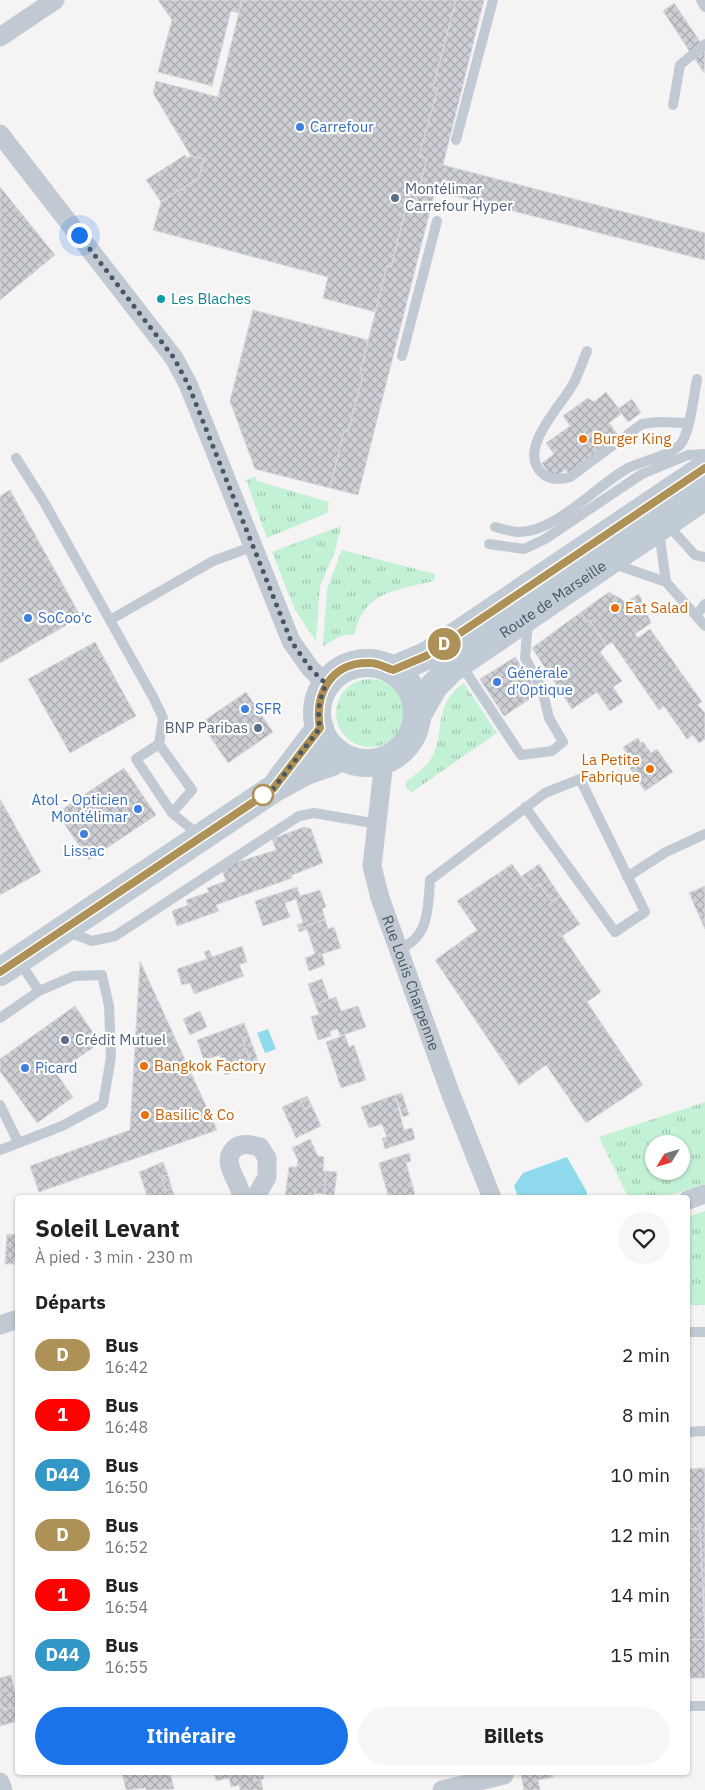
<!DOCTYPE html>
<html lang="fr">
<meta charset="utf-8">
<style>
body{margin:0;font-family:"IBM Plex Sans",sans-serif;background:#f6f6f6;color:#222;height:100vh;display:flex;flex-direction:column;font-size:19px;white-space:nowrap}
*{box-sizing:border-box;margin:0}
p{font-size:16px;color:#767676}
.icon{flex:none;width:28px;height:28px;fill:none;stroke:currentColor;stroke-width:2;stroke-linecap:round;stroke-linejoin:round}
.map{position:relative;flex:1;overflow:hidden}
.panel{position:absolute;left:15px;top:1195px;width:675px;height:580px;display:flex;flex-direction:column;background:#fff;border-radius:5px;box-shadow:0 1px 4px #0004}
.panel>*{flex:none}
.badge{padding:0 10px;border-radius:16px;font-size:18px;line-height:32px}
.needle{width:32px;rotate:233deg}
.tools{position:absolute;left:645px;top:1135px;display:grid;gap:10px}
.tools a{display:grid;place-items:center;width:45px;height:45px;border-radius:50%;background:#fff;box-shadow:0 1px 4px #0004;font-size:25px}
.you{position:absolute;width:25px;height:25px;margin:-12px;border:4px solid #fff;border-radius:50%;background:#1a73e8;box-shadow:0 0 0 8px #1a73e833}
.map>.badge{position:absolute;translate:-50% -50%;box-shadow:0 0 0 2px #fff}
h2{padding:0 20px;font-size:19px;line-height:45px}
.round{display:grid;place-items:center;flex:none;width:52px;height:52px;border-radius:26px;background:#f6f6f6}
.summary{display:flex;align-items:center;justify-content:space-between;height:85px;padding:0 20px}
h1{font-size:24px;font-weight:700;line-height:38px}
.action{display:flex;gap:10px;margin-top:auto;padding:10px 20px}
.action a{flex:1;height:58px;border-radius:30px;background:#1a73e8;color:#fff;font-size:20px;font-weight:700;line-height:58px;text-align:center}
.action a+a{background:#f6f6f6;color:#222}
ul{padding:0;list-style:none}
li{display:flex;align-items:center;gap:15px;height:60px;padding:0 20px}
li div{flex:1}
li b{display:block;font-size:19px}
li em{font-style:normal}
li .badge{min-width:55px;font-weight:700;text-align:center}
.map>svg:first-child{display:block}
.grass{fill:url(#grass-tufts);fill-rule:evenodd}
.water{fill:#90daee}
.building{fill:url(#building-cross-hatch);stroke:#d7d9de}
.lines{fill:none;stroke-linecap:round;stroke-linejoin:round}
.lane{stroke:#c1cad2;stroke-width:10}
.street{stroke:#c1cad2;stroke-width:19}
.secondary{stroke:#c1cbd6;stroke-width:28}
.line-casing{stroke:#fff;stroke-width:11}
.line{stroke:#ae9156;stroke-width:8}
.walk{stroke:#4a5661;stroke-width:5;stroke-dasharray:0 9}
.shop-dot{fill:#3f7fe0;stroke:#fff;stroke-width:2}
.service-dot{fill:#5c6f8a;stroke:#fff;stroke-width:2}
.culture-dot{fill:#0f9aa8;stroke:#fff;stroke-width:2}
.food-dot{fill:#e8710a;stroke:#fff;stroke-width:2}
.stop-dot{fill:#fff;stroke:#ae9156;stroke-width:2.5}
.labels{text-anchor:middle;stroke-width:4.5;stroke-linejoin:round;paint-order:stroke}
.shop-label{font-size:15px;fill:#366cbe;stroke:#fff;text-anchor:start}
.service-label{font-size:15px;fill:#4e5e75;stroke:#fff;text-anchor:start}
.culture-label{font-size:15px;fill:#0d838f;stroke:#fff;text-anchor:start}
.food-label{font-size:15px;fill:#c56008;stroke:#fff;text-anchor:start}
.street-label{font-size:15px;fill:#4a5661;stroke:#fff}
</style>
<div class="map">
<svg width="705" height="1790" viewBox="0 0 705 1790">
<defs>
<pattern id="grass-tufts" width="24" height="20" patternUnits="userSpaceOnUse" patternTransform="scale(1.25)"><rect width="24" height="20" fill="#c3f1d5"/><path d="M3 7l-1-3M5 7V3M7 7l1-3M15 17l-1-3M17 17v-4M19 17l1-3" fill="none" stroke="#a0c6b0"/></pattern>
<pattern id="building-cross-hatch" width="8" height="8" patternUnits="userSpaceOnUse" patternTransform="scale(1.25)"><rect width="8" height="8" fill="#cdcfd5"/><path d="M0 0l8 8M0 8l8-8" fill="none" stroke="#a8abb0"/></pattern>
</defs>
<rect width="100%" height="100%" fill="#f5f3f3"/>
<path class="grass" d="M255,476L257,481L329,502L327,513L267,538L246,480Z
M341,526L335,551L320,586L316,641L295,610L272,552Z
M342,550L435,574L434,581C398,590 363,591 355,634L341,636L323,646L327,589Z
M336 713a34 34 0 1 1 68 0a34 34 0 1 1-68 0Z
M464,683L497,733L412,792L406,788V782C416,774 427,767 433,755C446,725 433,705 464,683Z
M705,1102V1184L664,1197H628L599,1137ZM654,1144H681V1171H654Z
M705,1211V1305H688V1217Z"/>
<path class="water" d="M268,1029L276,1049L265,1053L257,1033Z
M567,1157L587,1192V1197H518L514,1186L523,1173Z"/>
<path class="building" d="M158,0H242L239,13L231,11L212,86L158,72L172,20Z
M242,0H456L433,87L438,88L419,156L427,158L415,205L407,203L391,267L387,266L375,312L323,298L328,277L153,230L161,202L199,178L204,159L191,156L153,93L156,81L218,97Z
M456,0H484L443,165L705,233V260L435,191L358,495L330,488L344,431L348,432L363,374L360,373L387,266L391,267L407,203L415,205L427,158L419,156L438,88L433,87Z
M674,3L705,49L704,73L663,11Z
M185,155L187,158L191,156L204,159L199,178L161,202L146,180Z
M0,187L55,255L0,300Z
M159,293L167,302L162,305L155,297Z
M253,310L368,340L360,373L363,374L348,432L344,431L330,488L255,469L230,401Z
M606,392L622,413L609,423L619,436L568,473L565,470L557,476L548,472L542,463L554,454L546,443L570,426L563,416L588,398L594,402Z
M632,399L641,413L628,422L618,409Z
M10,490L81,617L0,663V496Z
M609,592L626,602L639,594L651,623L635,634L638,638L650,629L702,702L698,705L705,713V739L699,743L693,735L687,739L664,706L659,710L612,642L606,646L590,620L587,622L581,612Z
M581,612L587,622L590,620L606,646L600,652L622,681L613,687L623,702L610,711L597,692L572,709L532,648Z
M95,642L136,716L70,753L28,679Z
M515,657L539,693L504,716L480,679Z
M246,692L273,732L228,763L201,723Z
M638,738L641,743L643,742L651,753L657,749L673,772L645,791L626,762L630,759L623,747Z
M124,768L156,815L89,860L57,813Z
M0,799L41,872L0,895Z
M304,827L311,829L323,863L292,875V878L216,905L219,911L177,926L172,911L188,905L186,900L209,892L207,888L226,881L221,867L276,850L272,839Z
M512,864L531,890L539,884L552,902L560,896L580,924L562,936L601,992L587,1002L643,1085L586,1123L546,1065L519,1085L435,960L477,930L457,901Z
M539,864L560,896L552,902L539,884L531,890L522,876Z
M705,886V929L689,893Z
M297,887L300,896L320,890L326,907L322,909L325,919L299,929L297,925L303,923L296,899L285,903L290,917L263,926L255,901Z
M325,919L328,929L334,927L341,948L322,954L325,965L309,971L305,958L315,954L307,929L299,932V929Z
M242,946L247,962L239,965L244,976L194,994L190,983L182,985L177,969L207,959L204,952L209,950L212,957Z
M140,961L217,1130L39,1192L30,1166L130,1130Z
M322,979L329,999L315,1004L308,984Z
M336,997L341,1011L358,1006L366,1027L340,1036L338,1029L330,1031L331,1036L318,1040L311,1017L319,1014L315,1004Z
M75,1006L100,1043L56,1073L73,1097L37,1123L0,1071V1059Z
M200,1011L207,1027L190,1035L183,1019Z
M244,1023L249,1036L242,1038L252,1066L225,1075L220,1055L204,1060L197,1040Z
M345,1035L349,1047L354,1045L366,1080L341,1088L326,1042Z
M249,1036L259,1063L252,1066L242,1038Z
M402,1093L409,1115L403,1117L395,1095Z
M395,1095L404,1130L412,1128L415,1139L385,1149L382,1138L387,1137L382,1124L369,1128L361,1107Z
M307,1096L312,1106L305,1109L300,1099Z
M300,1099L305,1109L312,1106L321,1126L296,1138L282,1107Z
M310,1139L318,1156L324,1157L323,1171H326L324,1194L314,1193L313,1198H285L289,1167H297L298,1160L292,1148Z
M409,1153L411,1161L406,1163L415,1194L404,1198H389L379,1163Z
M163,1162L168,1175L161,1177L166,1191L172,1189L175,1198H148L139,1172Z
M326,1171L337,1172L334,1196L324,1194Z
M168,1175L172,1189L166,1191L161,1177Z
M7,1234L18,1235V1261H14V1264H5Z
M705,1468V1623L700,1528L688,1529V1469Z
M700,1528L705,1639L688,1640V1529Z
M705,1639V1678H688V1640Z
M11,1675L18,1706L5,1710L4,1707L0,1708V1678Z
M18,1706V1721L0,1726V1708L4,1707L5,1710Z
M122,1772H170L174,1789L146,1790V1788L126,1790Z
M214,1772H253L255,1781L261,1780L263,1790H240L239,1785L231,1787L229,1778L216,1781Z
M253,1772H262L264,1779L255,1781Z
M551,1772L553,1777L538,1780L540,1790H524L521,1773Z"/>
<g class="lines">
<path class="lane" d="M701,0L705,7
M673,105L680,65L705,44
M456,140L493,0
M587,351C582,363 578,376 572,386C559,408 517,450 542,473C550,481 560,480 570,477L642,424L658,422L688,423
M402,356L437,221
M16,458L44,502L154,699L163,718L159,744
M666,523L695,555L705,557
M495,527C502,529 510,531 517,532C554,534 597,485 628,468C644,460 667,457 680,445C690,434 694,394 697,379
M659,531L666,582
M489,544L524,549L545,539L642,474L688,455L705,454
M614,564L666,582L705,626
M696,616L705,604
M110,620L213,561L254,546
M460,663L521,755L552,751L563,742L549,718L542,689L525,658L528,621
M172,813L192,790L159,744L136,759L172,813L200,836
M627,877L666,852L705,834
M66,931L92,941L115,936L299,816L314,813L378,824
M398,949C429,939 428,909 430,880L545,793L580,779L645,912L615,932L525,807
M0,1018L39,991
M0,1105L18,1142
M0,1150L62,1126L103,1104L111,1057L109,1006L102,975L74,976L39,991L19,961
M688,1332H705
M688,1432L705,1431
M688,1706H705"/>
<g class="street">
<path d="M0,37L55,0"/>
<path d="M0,134L174,358L188,384L291,641L310,668L326,684"/>
<path id="s1" d="M384,761L372,866L380,898L450,1092L492,1198"/>
<path d="M242,1198C241,1183 220,1163 234,1149C242,1142 251,1145 260,1147L267,1158V1177L255,1198"/>
<path d="M688,1200L705,1194"/>
<path d="M0,1325L18,1319"/>
<path d="M0,1782L3,1790"/>
<path d="M442,1790L504,1775"/>
</g>
<g class="secondary">
<circle cx="367" cy="713" r="50"/>
<path d="M393,670L426,656L705,468"/>
<path id="s2" d="M417,716L434,686L451,669L705,496"/>
<path d="M279,782L320,728"/>
<path d="M0,972L273,789L306,771L332,762L339,754"/>
</g>
</g>
<g class="lines">
<defs>
<path id="line" d="M0,972L273,789L320,728C314,694 331,661 371,663C378,663 386,668 393,670L426,656L705,468"/>
</defs>
<use href="#line" class="line-casing"/>
<use href="#line" class="line"/>
<path class="walk" d="M79,235L174,358L188,384L291,641L310,668L326,684C319,700 317,711 320,728L273,789L263,795"/>
</g>
<g class="shop-dot">
<circle cx="300" cy="127" r="5"/>
<circle cx="28" cy="618" r="5"/>
<circle cx="497" cy="682" r="5"/>
<circle cx="245" cy="709" r="5"/>
<circle cx="138" cy="809" r="5"/>
<circle cx="84" cy="834" r="5"/>
<circle cx="25" cy="1068" r="5"/>
</g>
<g class="service-dot">
<circle cx="395" cy="198" r="5"/>
<circle cx="258" cy="728" r="5"/>
<circle cx="65" cy="1040" r="5"/>
</g>
<circle class="culture-dot" cx="161" cy="299" r="5"/>
<g class="food-dot">
<circle cx="583" cy="439" r="5"/>
<circle cx="615" cy="608" r="5"/>
<circle cx="650" cy="769" r="5"/>
<circle cx="144" cy="1066" r="5"/>
<circle cx="145" cy="1115" r="5"/>
</g>
<circle class="stop-dot" cx="263" cy="795" r="10"/>
<g class="labels">
<g class="shop-label">
<text x="310" y="132">Carrefour</text>
<text x="38" y="623">SoCoo'c</text>
<text x="507" y="678">Générale<tspan x="507" dy="17">d'Optique</tspan></text>
<text x="255" y="714">SFR</text>
<text x="128" y="805" text-anchor="end">Atol - Opticien<tspan x="128" dy="17">Montélimar</tspan></text>
<text x="84" y="856" text-anchor="middle">Lissac</text>
<text x="35" y="1073">Picard</text>
</g>
<g class="service-label">
<text x="405" y="194">Montélimar<tspan x="405" dy="17">Carrefour Hyper</tspan></text>
<text x="248" y="733" text-anchor="end">BNP Paribas</text>
<text x="75" y="1045">Crédit Mutuel</text>
</g>
<g class="culture-label">
<text x="171" y="304">Les Blaches</text>
</g>
<g class="food-label">
<text x="593" y="444">Burger King</text>
<text x="625" y="613">Eat Salad</text>
<text x="640" y="765" text-anchor="end">La Petite<tspan x="640" dy="17">Fabrique</tspan></text>
<text x="154" y="1071">Bangkok Factory</text>
<text x="155" y="1120">Basilic &amp; Co</text>
</g>
<g class="street-label">
<text dy="5" stroke="none"><textPath href="#s2" startOffset="182">Route de Marseille</textPath></text>
<text dy="5" stroke="none"><textPath href="#s1" startOffset="229">Rue Louis Charpenne</textPath></text>
</g>
</g>
</svg>
<div class="tools">
<a><svg class="needle" viewBox="-14 -14 28 28"><path d="M0-13l5 13h-10z" fill="#e53935"/><path d="M0 13l5-13h-10z" fill="#767676"/></svg></a>
</div>
<div class="you" style="left:79px;top:235px"></div>
<b class="badge" style="left:444px;top:644px;background:#ae9156;color:#fff">D</b>
<section class="panel">
<div class="summary"><div><h1>Soleil Levant</h1><p>À pied · 3 min · 230 m</p></div><a class="round"><svg class="icon" aria-label="heart" viewBox="0 0 24 24"><path d="M12 20l-8-8c-3-5 5-10 8-4 3-6 11-1 8 4z"/></svg></a></div>
<h2>Départs</h2>
<ul>
<li><span class="badge" style="background:#ae9156;color:#fff">D</span><div><b>Bus</b><p>16:42</p></div><em>2 min</em></li>
<li><span class="badge" style="background:#f00;color:#fff">1</span><div><b>Bus</b><p>16:48</p></div><em>8 min</em></li>
<li><span class="badge" style="background:#3297c7;color:#fff">D44</span><div><b>Bus</b><p>16:50</p></div><em>10 min</em></li>
<li><span class="badge" style="background:#ae9156;color:#fff">D</span><div><b>Bus</b><p>16:52</p></div><em>12 min</em></li>
<li><span class="badge" style="background:#f00;color:#fff">1</span><div><b>Bus</b><p>16:54</p></div><em>14 min</em></li>
<li><span class="badge" style="background:#3297c7;color:#fff">D44</span><div><b>Bus</b><p>16:55</p></div><em>15 min</em></li>
</ul>
<div class="action"><a>Itinéraire</a><a>Billets</a></div>
</section>
</div>
